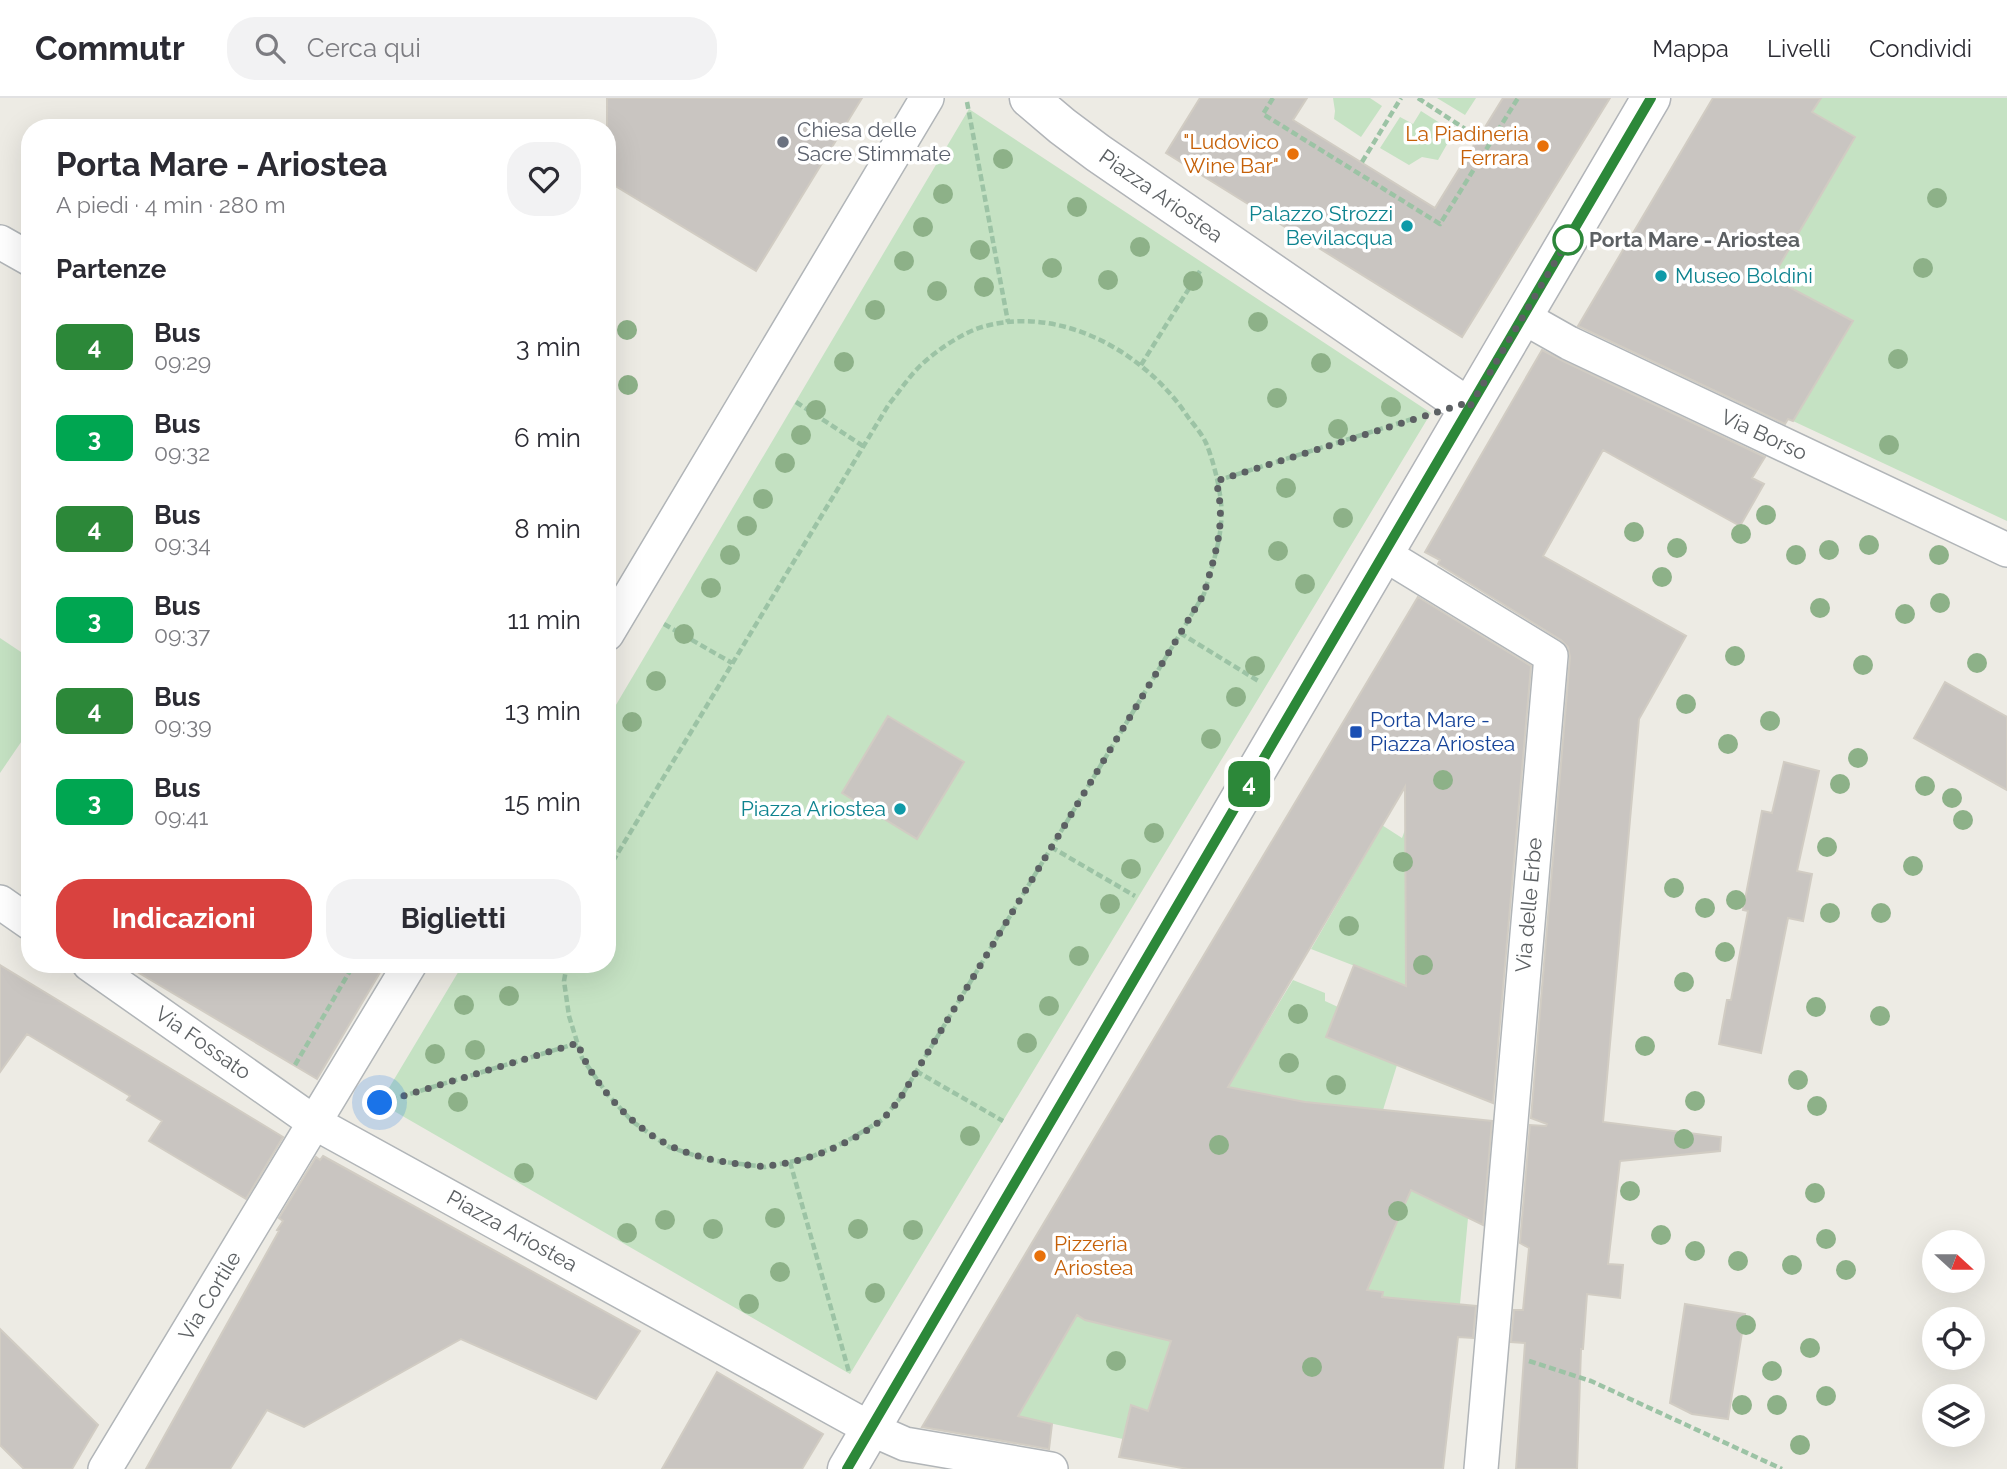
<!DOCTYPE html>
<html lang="it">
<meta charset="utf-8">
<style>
body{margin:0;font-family:Raleway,sans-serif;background:#f2f2f3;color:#2b2b33;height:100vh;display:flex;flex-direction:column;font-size:26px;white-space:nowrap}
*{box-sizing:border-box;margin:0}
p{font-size:23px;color:#7c7c81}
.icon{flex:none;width:38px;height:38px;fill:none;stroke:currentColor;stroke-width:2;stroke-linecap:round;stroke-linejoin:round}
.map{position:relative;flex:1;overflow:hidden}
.side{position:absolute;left:21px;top:21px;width:595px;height:854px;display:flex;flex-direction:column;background:#fff;border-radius:28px;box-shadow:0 7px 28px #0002}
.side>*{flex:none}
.badge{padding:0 14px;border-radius:10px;font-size:24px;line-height:46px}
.needle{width:46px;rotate:111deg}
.fabs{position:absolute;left:1922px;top:1132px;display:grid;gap:14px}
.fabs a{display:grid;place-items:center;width:63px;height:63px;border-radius:50%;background:#fff;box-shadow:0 7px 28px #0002;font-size:35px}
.you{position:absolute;width:35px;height:35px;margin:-18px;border:5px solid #fff;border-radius:50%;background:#1a73e8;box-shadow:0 0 0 10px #1a73e833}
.map>.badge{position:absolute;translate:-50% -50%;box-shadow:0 0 0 4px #fff}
h2{padding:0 35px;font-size:26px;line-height:63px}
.round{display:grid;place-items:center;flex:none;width:74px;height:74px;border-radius:28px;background:#f2f2f3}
.summary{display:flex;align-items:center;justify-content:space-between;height:119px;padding:0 35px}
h1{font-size:33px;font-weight:700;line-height:52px}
.button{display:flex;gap:14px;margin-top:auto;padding:14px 35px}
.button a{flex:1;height:80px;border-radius:28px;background:#d9423f;color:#fff;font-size:28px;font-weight:700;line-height:80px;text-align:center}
.button a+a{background:#f2f2f3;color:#2b2b33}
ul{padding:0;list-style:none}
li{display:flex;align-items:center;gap:21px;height:91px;padding:0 35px}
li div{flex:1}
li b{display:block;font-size:26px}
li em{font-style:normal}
li .badge{min-width:77px;font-weight:700;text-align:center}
header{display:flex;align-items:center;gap:42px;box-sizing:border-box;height:98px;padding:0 35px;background:#fff;border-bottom:2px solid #e1e1e2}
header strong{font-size:33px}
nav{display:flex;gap:38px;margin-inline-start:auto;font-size:24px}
.search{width:490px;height:63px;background:#f2f2f3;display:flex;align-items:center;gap:18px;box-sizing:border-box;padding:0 24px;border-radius:28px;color:#7c7c81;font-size:26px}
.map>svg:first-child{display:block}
.green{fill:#c5e2c3}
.building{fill:#c9c5c1;stroke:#d1ccc3;stroke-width:2}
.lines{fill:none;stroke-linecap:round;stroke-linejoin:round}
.street-casing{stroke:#b1b5b8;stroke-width:36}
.secondary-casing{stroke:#b1b4b8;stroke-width:41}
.path{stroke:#9cc3a5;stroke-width:4.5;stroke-dasharray:7 3.5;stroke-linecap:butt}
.street{stroke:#fff;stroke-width:33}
.secondary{stroke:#fff;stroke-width:38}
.tree{fill:#8db188}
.line-casing{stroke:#fff;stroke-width:16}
.line{stroke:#2c8839;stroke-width:10}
.walk{stroke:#5c6063;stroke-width:7;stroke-dasharray:0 12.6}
.worship-dot{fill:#6b7280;stroke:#fff;stroke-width:2.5}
.food-dot{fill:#e8710a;stroke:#fff;stroke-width:2.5}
.culture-dot{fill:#0f9aa8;stroke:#fff;stroke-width:2.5}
.stop-dot{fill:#fff;stroke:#2c8839;stroke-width:3.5}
.transit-dot{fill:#1a4fb4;stroke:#fff;stroke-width:2.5}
.labels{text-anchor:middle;stroke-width:7;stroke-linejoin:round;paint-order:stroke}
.worship-label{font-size:21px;fill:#5b616d;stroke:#fff;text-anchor:start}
.food-label{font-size:21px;fill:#c56008;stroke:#fff;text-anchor:end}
.street-label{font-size:21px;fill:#5c6063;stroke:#fff}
.culture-label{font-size:21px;fill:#0d838f;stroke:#fff;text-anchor:end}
.stop-label{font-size:21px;font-weight:bold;fill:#5c6063;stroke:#fff;text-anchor:start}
.transit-label{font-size:21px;fill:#164399;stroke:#fff;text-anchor:start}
</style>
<header>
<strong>Commutr</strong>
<div class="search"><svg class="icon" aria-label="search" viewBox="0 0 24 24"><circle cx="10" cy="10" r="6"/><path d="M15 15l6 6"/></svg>Cerca qui</div>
<nav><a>Mappa</a><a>Livelli</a><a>Condividi</a></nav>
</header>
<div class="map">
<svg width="2007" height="1371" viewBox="0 0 2007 1371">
<rect width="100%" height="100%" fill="#edebe4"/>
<path class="green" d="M1333,0H1370L1382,8L1361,39L1334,21L1335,13Z
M1437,0H1476L1465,17Z
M1821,0H2007V423L1793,323L1814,289L1780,271L1797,240L1832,259L1853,223L1772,180L1855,39L1812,14Z
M969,11L1431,315L850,1276L380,1005L463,866H607V622Z
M1421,13L1454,34L1438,62L1422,59L1409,67L1380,50L1400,19L1413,26Z
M0,540L30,560V631L0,675Z
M1371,720L1402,740L1406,729L1460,734L1456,760L1422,755L1420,772L1406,803L1407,846L1437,845V802L1451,803L1443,881H1434L1427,946L1407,935L1383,1012L1305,1004L1228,989L1293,882L1325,895V903L1338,909L1327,939L1377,959L1389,930L1397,932L1414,891L1311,851L1369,751L1357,744Z
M1369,1072L1468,1120L1460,1206L1417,1202L1379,1216L1383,1194L1334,1186L1379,1164L1391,1138L1356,1128Z
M1077,1217L1171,1243L1161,1273L1153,1314L1131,1308L1123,1341L1017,1318Z"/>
<path class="building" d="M607,0H862L756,173L607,83Z
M1200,0H1307L1293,22L1435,110L1503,0H1610L1462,239L1166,55Z
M1713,0H1821L1812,14L1855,39L1772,180L1853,223L1793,323L1788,321L1785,326L1578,228Z
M1542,252L1561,262L1765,359L1752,380L1764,386L1740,428L1603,352L1543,458L1686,538L1639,621L1603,1024L1721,1039L1720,1053L1620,1063L1608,1166L1623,1167L1620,1200L1587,1196L1583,1251H1581L1577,1371H1516L1525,1245L1511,1244L1514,1212H1523L1529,1150L1520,1145L1530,1027L1546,1028L1547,1026L1531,1020L1570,559L1568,549L1561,542L1438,466L1440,462L1425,454Z
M1418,499L1531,568L1493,1005L1326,939L1354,867L1406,888L1405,689L1228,989L1305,1004L1492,1023L1483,1127L1411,1092L1367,1192L1383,1194L1382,1199L1476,1208L1473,1240L1458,1239L1443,1371H1188L1119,1359L1131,1307L1148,1313L1171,1243L1085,1222L1077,1217L1018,1318L1052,1326L1049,1351L922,1329Z
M1945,584L2007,619V692L1914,640Z
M888,618L964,664L917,741L842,695Z
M1784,664L1819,673L1797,773L1812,776L1803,823L1788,820L1761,955L1719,946L1727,902H1731L1748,813L1743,812L1762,713L1772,715Z
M124,866H385L317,981Z
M0,867L283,1039L246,1101L149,1043L162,1023L127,1002L130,998L27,936L0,974Z
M323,1058L640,1233L596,1301L461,1241L304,1329L267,1312L230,1371H146L279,1133L277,1132L283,1123L279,1120L316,1059L320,1062Z
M1685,1206L1745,1216L1728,1321L1692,1316L1670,1305Z
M0,1231L98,1327L72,1371H24L0,1347Z
M717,1274L823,1336L802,1371H662Z"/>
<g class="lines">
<defs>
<path id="street" d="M0,144L30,161
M1523,219L1569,245L2007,452
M1384,456L1551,558L1481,1371
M607,536L927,0
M0,804L30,825
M89,866L315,1025L871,1331L905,1346L1051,1371
M105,1371L410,866"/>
<path id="secondary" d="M1029,0L1062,28L1098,55L1469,310
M847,1371L1651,0"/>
</defs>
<use href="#street" class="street-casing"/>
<use href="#secondary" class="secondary-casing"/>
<path class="path" d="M1273,0L1263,16L1440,126L1518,0
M1418,0L1479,40
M967,4L1008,224
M1362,64L1401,0
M1141,267L1200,173
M796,304L863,348
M1216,383L1412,321
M664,526L732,565
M1180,535L1260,584
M1051,749L1135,798
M567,866L564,883L569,918L582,960L608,997L633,1024L669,1049L709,1062L765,1069L790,1064L811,1059L847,1043L882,1022L901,999L1204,496C1213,464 1226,431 1220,397C1218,382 1212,359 1206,345C1202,336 1194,327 1188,319C1145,254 1060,206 982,229C962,235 934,254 919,269C908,280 899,294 889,306L607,773
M295,967L354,866
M916,973L1003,1023
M370,1008L578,945
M790,1064L849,1274
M1529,1263L1591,1283L1782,1371"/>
<use href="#street" class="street"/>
<use href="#secondary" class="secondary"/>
</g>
<g class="tree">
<circle cx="1003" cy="61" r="10"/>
<circle cx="943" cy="96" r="10"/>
<circle cx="1937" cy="100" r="10"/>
<circle cx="1077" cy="109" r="10"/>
<circle cx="923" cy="129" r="10"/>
<circle cx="1140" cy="149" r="10"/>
<circle cx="980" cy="152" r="10"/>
<circle cx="904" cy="163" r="10"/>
<circle cx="1052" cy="170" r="10"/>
<circle cx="1923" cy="170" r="10"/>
<circle cx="1108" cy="182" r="10"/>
<circle cx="1193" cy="183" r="10"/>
<circle cx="984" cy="189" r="10"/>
<circle cx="937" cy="193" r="10"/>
<circle cx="875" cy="212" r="10"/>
<circle cx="1258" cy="224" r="10"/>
<circle cx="627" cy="232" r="10"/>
<circle cx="1898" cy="261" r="10"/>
<circle cx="844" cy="264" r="10"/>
<circle cx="1321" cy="265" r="10"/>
<circle cx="628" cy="287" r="10"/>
<circle cx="1277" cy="300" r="10"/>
<circle cx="1391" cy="309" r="10"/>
<circle cx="816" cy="312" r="10"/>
<circle cx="1338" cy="331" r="10"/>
<circle cx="801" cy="337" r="10"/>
<circle cx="1889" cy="347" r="10"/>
<circle cx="785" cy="365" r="10"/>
<circle cx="1286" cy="390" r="10"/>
<circle cx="763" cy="401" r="10"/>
<circle cx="1766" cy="417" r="10"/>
<circle cx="1343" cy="420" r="10"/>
<circle cx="747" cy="428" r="10"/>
<circle cx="1634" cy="434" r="10"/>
<circle cx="1741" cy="436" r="10"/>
<circle cx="1869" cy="447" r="10"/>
<circle cx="1677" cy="450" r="10"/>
<circle cx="1829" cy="452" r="10"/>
<circle cx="1278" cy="453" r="10"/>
<circle cx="730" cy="457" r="10"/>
<circle cx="1796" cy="457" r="10"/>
<circle cx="1939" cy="457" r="10"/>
<circle cx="1662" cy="479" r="10"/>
<circle cx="1305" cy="486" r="10"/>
<circle cx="711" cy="490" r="10"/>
<circle cx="1940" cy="505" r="10"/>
<circle cx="1820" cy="510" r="10"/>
<circle cx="1905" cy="516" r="10"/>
<circle cx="684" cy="536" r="10"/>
<circle cx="1735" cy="558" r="10"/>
<circle cx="1977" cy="565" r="10"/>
<circle cx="1863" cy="567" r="10"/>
<circle cx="1255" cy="568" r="10"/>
<circle cx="656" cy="583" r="10"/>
<circle cx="1236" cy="599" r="10"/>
<circle cx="1686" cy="606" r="10"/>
<circle cx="1770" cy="623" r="10"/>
<circle cx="632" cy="624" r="10"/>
<circle cx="1211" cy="641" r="10"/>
<circle cx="1728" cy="646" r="10"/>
<circle cx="1858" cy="660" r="10"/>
<circle cx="1443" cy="682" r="10"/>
<circle cx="1840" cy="686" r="10"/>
<circle cx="1925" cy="688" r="10"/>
<circle cx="1952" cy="700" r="10"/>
<circle cx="1963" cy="722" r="10"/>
<circle cx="1154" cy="735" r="10"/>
<circle cx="1827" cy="749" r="10"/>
<circle cx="1403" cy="764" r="10"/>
<circle cx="1913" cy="768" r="10"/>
<circle cx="1131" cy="771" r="10"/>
<circle cx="1674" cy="790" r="10"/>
<circle cx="1736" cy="802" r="10"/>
<circle cx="1110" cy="806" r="10"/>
<circle cx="1705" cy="810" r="10"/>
<circle cx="1830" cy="815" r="10"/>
<circle cx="1881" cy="815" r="10"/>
<circle cx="1349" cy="828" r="10"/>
<circle cx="1725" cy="854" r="10"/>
<circle cx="1079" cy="858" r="10"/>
<circle cx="1423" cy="867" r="10"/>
<circle cx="1684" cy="884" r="10"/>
<circle cx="509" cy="898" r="10"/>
<circle cx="464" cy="907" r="10"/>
<circle cx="1049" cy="908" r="10"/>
<circle cx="1816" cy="909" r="10"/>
<circle cx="1298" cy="916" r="10"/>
<circle cx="1880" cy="918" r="10"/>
<circle cx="1027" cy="945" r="10"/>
<circle cx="1645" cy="948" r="10"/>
<circle cx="475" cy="952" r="10"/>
<circle cx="435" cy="956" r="10"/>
<circle cx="1289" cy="965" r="10"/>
<circle cx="1798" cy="982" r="10"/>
<circle cx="1336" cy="987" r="10"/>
<circle cx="1695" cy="1003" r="10"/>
<circle cx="458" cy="1004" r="10"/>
<circle cx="1817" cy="1008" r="10"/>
<circle cx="970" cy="1038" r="10"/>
<circle cx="1684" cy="1041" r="10"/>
<circle cx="1219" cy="1047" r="10"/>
<circle cx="524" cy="1075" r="10"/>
<circle cx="1630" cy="1093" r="10"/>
<circle cx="1815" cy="1095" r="10"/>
<circle cx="1398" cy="1113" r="10"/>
<circle cx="775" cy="1120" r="10"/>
<circle cx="665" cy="1122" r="10"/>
<circle cx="713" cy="1131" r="10"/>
<circle cx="858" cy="1131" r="10"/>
<circle cx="913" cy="1132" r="10"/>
<circle cx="627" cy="1135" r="10"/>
<circle cx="1661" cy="1137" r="10"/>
<circle cx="1826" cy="1141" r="10"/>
<circle cx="1695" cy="1153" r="10"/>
<circle cx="1738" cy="1163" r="10"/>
<circle cx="1792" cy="1167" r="10"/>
<circle cx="1846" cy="1172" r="10"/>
<circle cx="780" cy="1174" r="10"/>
<circle cx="875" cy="1195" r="10"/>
<circle cx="749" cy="1206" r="10"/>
<circle cx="1746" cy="1227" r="10"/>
<circle cx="1810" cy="1250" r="10"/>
<circle cx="1116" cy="1263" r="10"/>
<circle cx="1312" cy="1269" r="10"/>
<circle cx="1772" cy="1273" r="10"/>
<circle cx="1826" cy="1298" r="10"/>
<circle cx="1742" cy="1307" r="10"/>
<circle cx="1777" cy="1307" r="10"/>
<circle cx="1800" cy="1347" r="10"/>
</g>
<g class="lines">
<defs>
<path id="line" d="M847,1371L1651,0"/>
</defs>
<use href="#line" class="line-casing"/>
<use href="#line" class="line"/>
<path class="walk" d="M380,1005L578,945C585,968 601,990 618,1008C653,1046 689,1060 740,1066C749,1067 758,1069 767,1068C806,1064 849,1047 880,1023C888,1017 895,1007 901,999L1204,496C1215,456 1227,425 1216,383L1463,306L1469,310L1571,137L1568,142"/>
</g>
<circle class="worship-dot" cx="783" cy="44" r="7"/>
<g class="food-dot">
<circle cx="1543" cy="48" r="7"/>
<circle cx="1293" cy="56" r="7"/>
<circle cx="1040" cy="1158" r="7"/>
</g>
<g class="culture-dot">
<circle cx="1407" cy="128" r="7"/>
<circle cx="1661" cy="178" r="7"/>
<circle cx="900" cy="711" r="7"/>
</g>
<circle class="stop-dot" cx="1568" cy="142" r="14"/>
<rect class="transit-dot" x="1349" y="627" width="14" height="14" rx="3.5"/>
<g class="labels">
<g class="worship-label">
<text x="797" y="39">Chiesa delle<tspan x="797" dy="24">Sacre Stimmate</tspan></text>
</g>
<g class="food-label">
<text x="1529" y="43">La Piadineria<tspan x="1529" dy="24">Ferrara</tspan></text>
<text x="1279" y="51">"Ludovico<tspan x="1279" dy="24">Wine Bar"</tspan></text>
<text x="1054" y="1153" text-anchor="start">Pizzeria<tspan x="1054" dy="24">Ariostea</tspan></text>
</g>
<g class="street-label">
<text transform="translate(1161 98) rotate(35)" y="7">Piazza Ariostea</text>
<text transform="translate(1764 337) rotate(25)" y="7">Via Borso</text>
<text transform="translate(1529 807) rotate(-85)" y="7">Via delle Erbe</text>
<text transform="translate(203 945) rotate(35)" y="7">Via Fossato</text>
<text transform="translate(512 1133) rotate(29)" y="7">Piazza Ariostea</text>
<text transform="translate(210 1198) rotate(-59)" y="7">Via Cortile</text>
</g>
<g class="culture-label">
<text x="1393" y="123">Palazzo Strozzi<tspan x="1393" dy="24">Bevilacqua</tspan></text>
<text x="1675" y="185" text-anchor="start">Museo Boldini</text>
<text x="886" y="718">Piazza Ariostea</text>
</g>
<g class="stop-label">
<text x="1589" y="149">Porta Mare - Ariostea</text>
</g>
<g class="transit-label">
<text x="1370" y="629">Porta Mare -<tspan x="1370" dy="24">Piazza Ariostea</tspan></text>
</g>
</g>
</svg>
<div class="fabs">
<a><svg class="needle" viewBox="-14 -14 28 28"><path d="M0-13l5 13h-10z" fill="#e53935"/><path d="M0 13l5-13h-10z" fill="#7c7c81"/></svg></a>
<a><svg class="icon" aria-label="locate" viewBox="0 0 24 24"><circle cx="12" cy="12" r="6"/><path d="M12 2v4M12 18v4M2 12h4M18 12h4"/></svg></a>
<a><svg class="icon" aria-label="layers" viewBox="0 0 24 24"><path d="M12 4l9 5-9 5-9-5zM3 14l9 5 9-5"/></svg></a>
</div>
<div class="you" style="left:380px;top:1005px"></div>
<b class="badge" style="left:1249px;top:686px;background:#2c8839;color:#fff">4</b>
<section class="side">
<div class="summary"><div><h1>Porta Mare - Ariostea</h1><p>A piedi · 4 min · 280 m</p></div><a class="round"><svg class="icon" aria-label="heart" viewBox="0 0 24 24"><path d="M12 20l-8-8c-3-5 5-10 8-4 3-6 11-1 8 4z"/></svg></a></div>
<h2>Partenze</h2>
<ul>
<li><span class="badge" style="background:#2c8839;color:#fff">4</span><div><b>Bus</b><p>09:29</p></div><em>3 min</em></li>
<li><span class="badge" style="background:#00a651;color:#fff">3</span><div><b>Bus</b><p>09:32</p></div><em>6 min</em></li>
<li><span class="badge" style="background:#2c8839;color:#fff">4</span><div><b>Bus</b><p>09:34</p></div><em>8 min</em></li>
<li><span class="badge" style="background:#00a651;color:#fff">3</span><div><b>Bus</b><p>09:37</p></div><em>11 min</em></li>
<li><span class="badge" style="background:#2c8839;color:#fff">4</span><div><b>Bus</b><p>09:39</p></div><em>13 min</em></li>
<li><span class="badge" style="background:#00a651;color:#fff">3</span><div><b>Bus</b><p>09:41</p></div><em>15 min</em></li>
</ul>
<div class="button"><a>Indicazioni</a><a>Biglietti</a></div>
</section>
</div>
